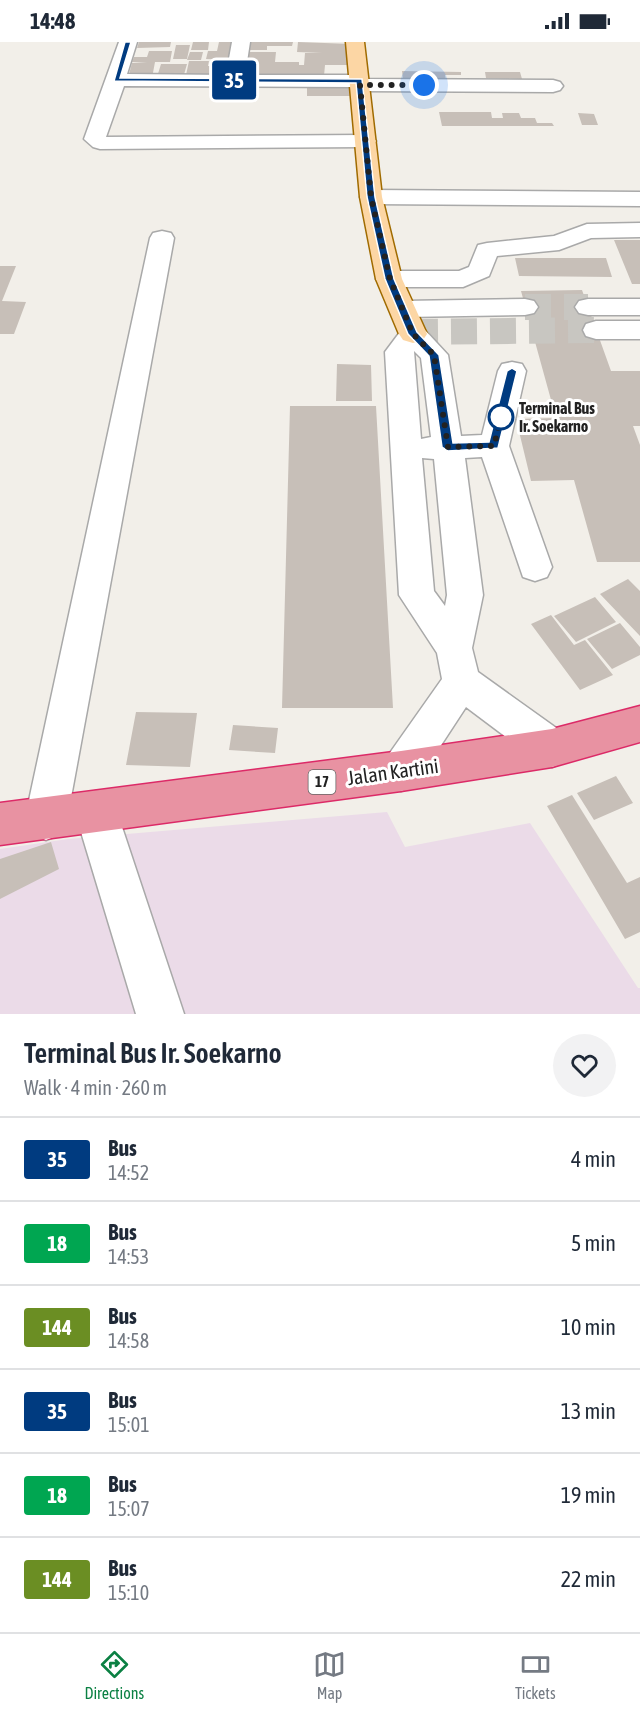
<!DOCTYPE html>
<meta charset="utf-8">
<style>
body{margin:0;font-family:"Asap Condensed",sans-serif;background:#f2f2f3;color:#1f2937;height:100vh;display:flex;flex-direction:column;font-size:22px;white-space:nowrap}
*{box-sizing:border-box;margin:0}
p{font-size:20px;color:#747a83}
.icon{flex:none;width:33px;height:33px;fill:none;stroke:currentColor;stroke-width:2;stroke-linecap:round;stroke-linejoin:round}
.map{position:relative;height:972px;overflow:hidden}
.panel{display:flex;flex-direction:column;background:#fff;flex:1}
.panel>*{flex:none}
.badge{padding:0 12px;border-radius:4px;font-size:21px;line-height:39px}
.you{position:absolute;width:30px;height:30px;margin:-15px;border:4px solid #fff;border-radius:50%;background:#1a73e8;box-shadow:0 0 0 9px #1a73e833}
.map>.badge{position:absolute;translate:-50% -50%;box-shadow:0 0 0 3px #fff}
.round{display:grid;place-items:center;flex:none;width:63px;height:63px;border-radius:32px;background:#f2f2f3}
.head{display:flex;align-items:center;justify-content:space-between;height:102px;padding:0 24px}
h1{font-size:28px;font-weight:600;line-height:45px}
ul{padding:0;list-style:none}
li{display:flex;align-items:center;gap:18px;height:84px;padding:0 24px;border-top:2px solid #e0e1e3}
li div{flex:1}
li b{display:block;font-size:22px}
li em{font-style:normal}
li .badge{min-width:66px;font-weight:700;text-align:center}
.status{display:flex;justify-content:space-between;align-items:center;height:42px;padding:0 30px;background:#fff;direction:ltr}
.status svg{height:16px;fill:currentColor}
.tab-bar{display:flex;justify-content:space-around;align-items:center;height:84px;border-top:2px solid #e0e1e3;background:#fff;font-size:16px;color:#747a83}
.tab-bar a{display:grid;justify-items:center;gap:3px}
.tab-bar .active{color:#0b8043}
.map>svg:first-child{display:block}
.industrial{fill:#ebdbe8}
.building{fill:#c7bfb8}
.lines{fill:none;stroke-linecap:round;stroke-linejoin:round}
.minor-tunnel{stroke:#c8c6c1;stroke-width:26;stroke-dasharray:26 13;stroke-linecap:butt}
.minor-casing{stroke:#a9a9a9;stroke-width:3}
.major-casing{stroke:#a06b00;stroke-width:3}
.highway-casing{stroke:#dc2a67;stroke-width:3}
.minor{fill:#fff;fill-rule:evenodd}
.major{fill:#fcd6a4;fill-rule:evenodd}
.highway{fill:#e892a2;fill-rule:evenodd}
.line{fill:#003b80;stroke:#fff;stroke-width:1.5}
.walk{stroke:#222;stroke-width:6;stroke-dasharray:0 10.8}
.stop-dot{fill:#fff;stroke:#003b80;stroke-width:3}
.labels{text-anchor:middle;stroke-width:6;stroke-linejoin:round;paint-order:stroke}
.shield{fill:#fff;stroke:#646464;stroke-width:1.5}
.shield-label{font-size:15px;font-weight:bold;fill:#222}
.stop-label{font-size:16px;font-weight:bold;fill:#222;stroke:#fff;text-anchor:start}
.near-street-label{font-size:20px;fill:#222;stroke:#fff}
</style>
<div class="status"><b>14:48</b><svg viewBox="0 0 49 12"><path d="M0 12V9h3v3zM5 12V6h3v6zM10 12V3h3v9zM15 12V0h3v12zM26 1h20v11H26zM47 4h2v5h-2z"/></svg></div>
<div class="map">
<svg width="640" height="972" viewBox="0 0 640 972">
<rect width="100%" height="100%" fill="#f2efe9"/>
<path class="industrial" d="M387,770L405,805L530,781L638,946H640V972H0V807L68,797Z"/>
<path class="building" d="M139,0H171L170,5L137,6Z
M193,0H209L208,8H191Z
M219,0H240L233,33H186L189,19H209L208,24H213L215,18H232L206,17L208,9H217Z
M248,0H293L292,4H267V8H246Z
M298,0L351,2L350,23H325L324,34L244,33L246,10H276L275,20H299V23H304L305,11H322L297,10Z
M176,3H190L187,17H173Z
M149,9H172L170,20H155L152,36H128L132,21H147L132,20L134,15H147Z
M190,10H203L201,18H187Z
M161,22H187L183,36L157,35Z
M402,29L461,30V33H445L446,39L403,38Z
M485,30H520L522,37L486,36Z
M307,46H352L353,54H307Z
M439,70H491L492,76H503L502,71H519L521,76H535L537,81H552L554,84H442Z
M578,71L594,72L598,83H582Z
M614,198H640V242H632Z
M515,216H606L612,235L519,234Z
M0,224H16L2,259L26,260L14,292H0Z
M582,248L611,329H640V384H633L640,403V520H597L574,438L531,439L516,377L556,376L521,249Z
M337,322L371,323L372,359H336Z
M290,364H376L393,666H282Z
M628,537L640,549V594L600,552Z
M595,555L616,580L576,600L554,574Z
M551,573L574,603L585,598L613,633L580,648L531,582Z
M620,581L640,605V613L612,627L587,597Z
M136,670L197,671L190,725L126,723Z
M233,683L278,686L275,711L229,708Z
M616,734L633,761L594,778L577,751Z
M572,753L627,841L640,835V890L625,897L547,764Z
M51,800L59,827L0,857V817Z"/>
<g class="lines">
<path class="minor-tunnel" d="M525,265H588
M412,290L596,288"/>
<defs>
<path id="minor" d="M119,0H137L127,32L226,33L232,0H250L245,33H359L367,37L553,38L560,40L563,44L560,48L553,50L360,49L352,45L124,44L106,95L365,93L372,95L376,99L372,103L365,105L100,107L93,105L84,97Z
M371,148L640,150V164L371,162L363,160L360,155L363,150Z
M640,181V195L591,196L559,208L497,214L489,234L463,245H389L380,242L376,237L380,232L389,229H459L469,225L478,203L487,201L554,194L587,182Z
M162,189L171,191L174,196L67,777L61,792L46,798L31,792L25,777L150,196L153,191Z
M525,257L534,259L538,265L534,271L525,273L404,275L395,273L391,267L395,261L404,259Z
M588,257H640V273H588L579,271L575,265L579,259Z
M596,279H640V297H596L586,294L583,288L586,282Z
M413,283L423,286L448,313L461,394L482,393L498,329L502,322L512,320L522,322L526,329L509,404L552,525L547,535L535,539L523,535L482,415L465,416L483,553L472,606L478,630L566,693L572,706L566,719L552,725L538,719L466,665L415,743L401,749L387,743L381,729L387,715L442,637L437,611L399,553L385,310L403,286ZM414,309L421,316L431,395L421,397ZM422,416L434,417L447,553L445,564L434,549Z
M96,749L111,755L117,770L184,972H136L75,770L81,755Z"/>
<path id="major" d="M346,0H364L382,155L402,237L427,292L423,298L413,301L403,298L399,292L376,237L360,155Z"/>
<path id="highway" d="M640,664V700L552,725L401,749L0,803V761L401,709L552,687Z"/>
</defs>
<use href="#minor" class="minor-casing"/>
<use href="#major" class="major-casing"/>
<use href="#highway" class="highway-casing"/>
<use href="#minor" class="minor"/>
<use href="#major" class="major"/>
<use href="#highway" class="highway"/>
</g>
<path class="line" d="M125,0H131L120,36L362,37L375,155L394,237L417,290L439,313L453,401L489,400L507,329L512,326L517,329L498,406L448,409L442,405L429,314L408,292L385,237L367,155L356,41L114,39Z"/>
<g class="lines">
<path class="walk" d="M424,43H360L371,155L390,237L413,292L434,313L448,405L494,404L503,366L501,375"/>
</g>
<circle class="stop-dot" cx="501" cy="375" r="12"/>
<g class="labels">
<rect class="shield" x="308.5" y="728" width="27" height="24" rx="4.5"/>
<g class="shield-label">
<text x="322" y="745">17</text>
</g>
<g class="stop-label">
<text x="519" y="372">Terminal Bus<tspan x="519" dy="18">Ir. Soekarno</tspan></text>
</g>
<g class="near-street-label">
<text transform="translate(393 730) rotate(-8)" y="7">Jalan Kartini</text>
</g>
</g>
</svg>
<div class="you" style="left:424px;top:43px"></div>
<b class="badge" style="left:234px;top:38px;background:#003b80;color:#fff">35</b>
</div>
<section class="panel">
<div class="head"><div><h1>Terminal Bus Ir. Soekarno</h1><p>Walk · 4 min · 260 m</p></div><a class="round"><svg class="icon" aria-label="heart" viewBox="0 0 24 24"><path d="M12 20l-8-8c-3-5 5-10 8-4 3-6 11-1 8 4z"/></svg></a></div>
<ul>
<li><span class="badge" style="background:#003b80;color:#fff">35</span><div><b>Bus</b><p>14:52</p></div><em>4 min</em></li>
<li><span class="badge" style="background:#00a651;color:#fff">18</span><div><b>Bus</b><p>14:53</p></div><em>5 min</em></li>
<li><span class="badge" style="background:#6b8e23;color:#fff">144</span><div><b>Bus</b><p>14:58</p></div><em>10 min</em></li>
<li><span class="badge" style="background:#003b80;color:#fff">35</span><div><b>Bus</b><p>15:01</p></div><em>13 min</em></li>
<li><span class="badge" style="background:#00a651;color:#fff">18</span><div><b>Bus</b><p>15:07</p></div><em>19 min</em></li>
<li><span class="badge" style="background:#6b8e23;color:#fff">144</span><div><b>Bus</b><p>15:10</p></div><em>22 min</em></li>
</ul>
</section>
<nav class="tab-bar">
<a class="active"><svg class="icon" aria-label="directions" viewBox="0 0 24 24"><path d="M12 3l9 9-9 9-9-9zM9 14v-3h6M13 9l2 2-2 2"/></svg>Directions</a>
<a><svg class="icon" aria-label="map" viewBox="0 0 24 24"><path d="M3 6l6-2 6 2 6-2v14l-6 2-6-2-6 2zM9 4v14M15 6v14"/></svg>Map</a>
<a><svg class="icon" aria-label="tickets" viewBox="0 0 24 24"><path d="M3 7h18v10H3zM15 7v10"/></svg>Tickets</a>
</nav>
